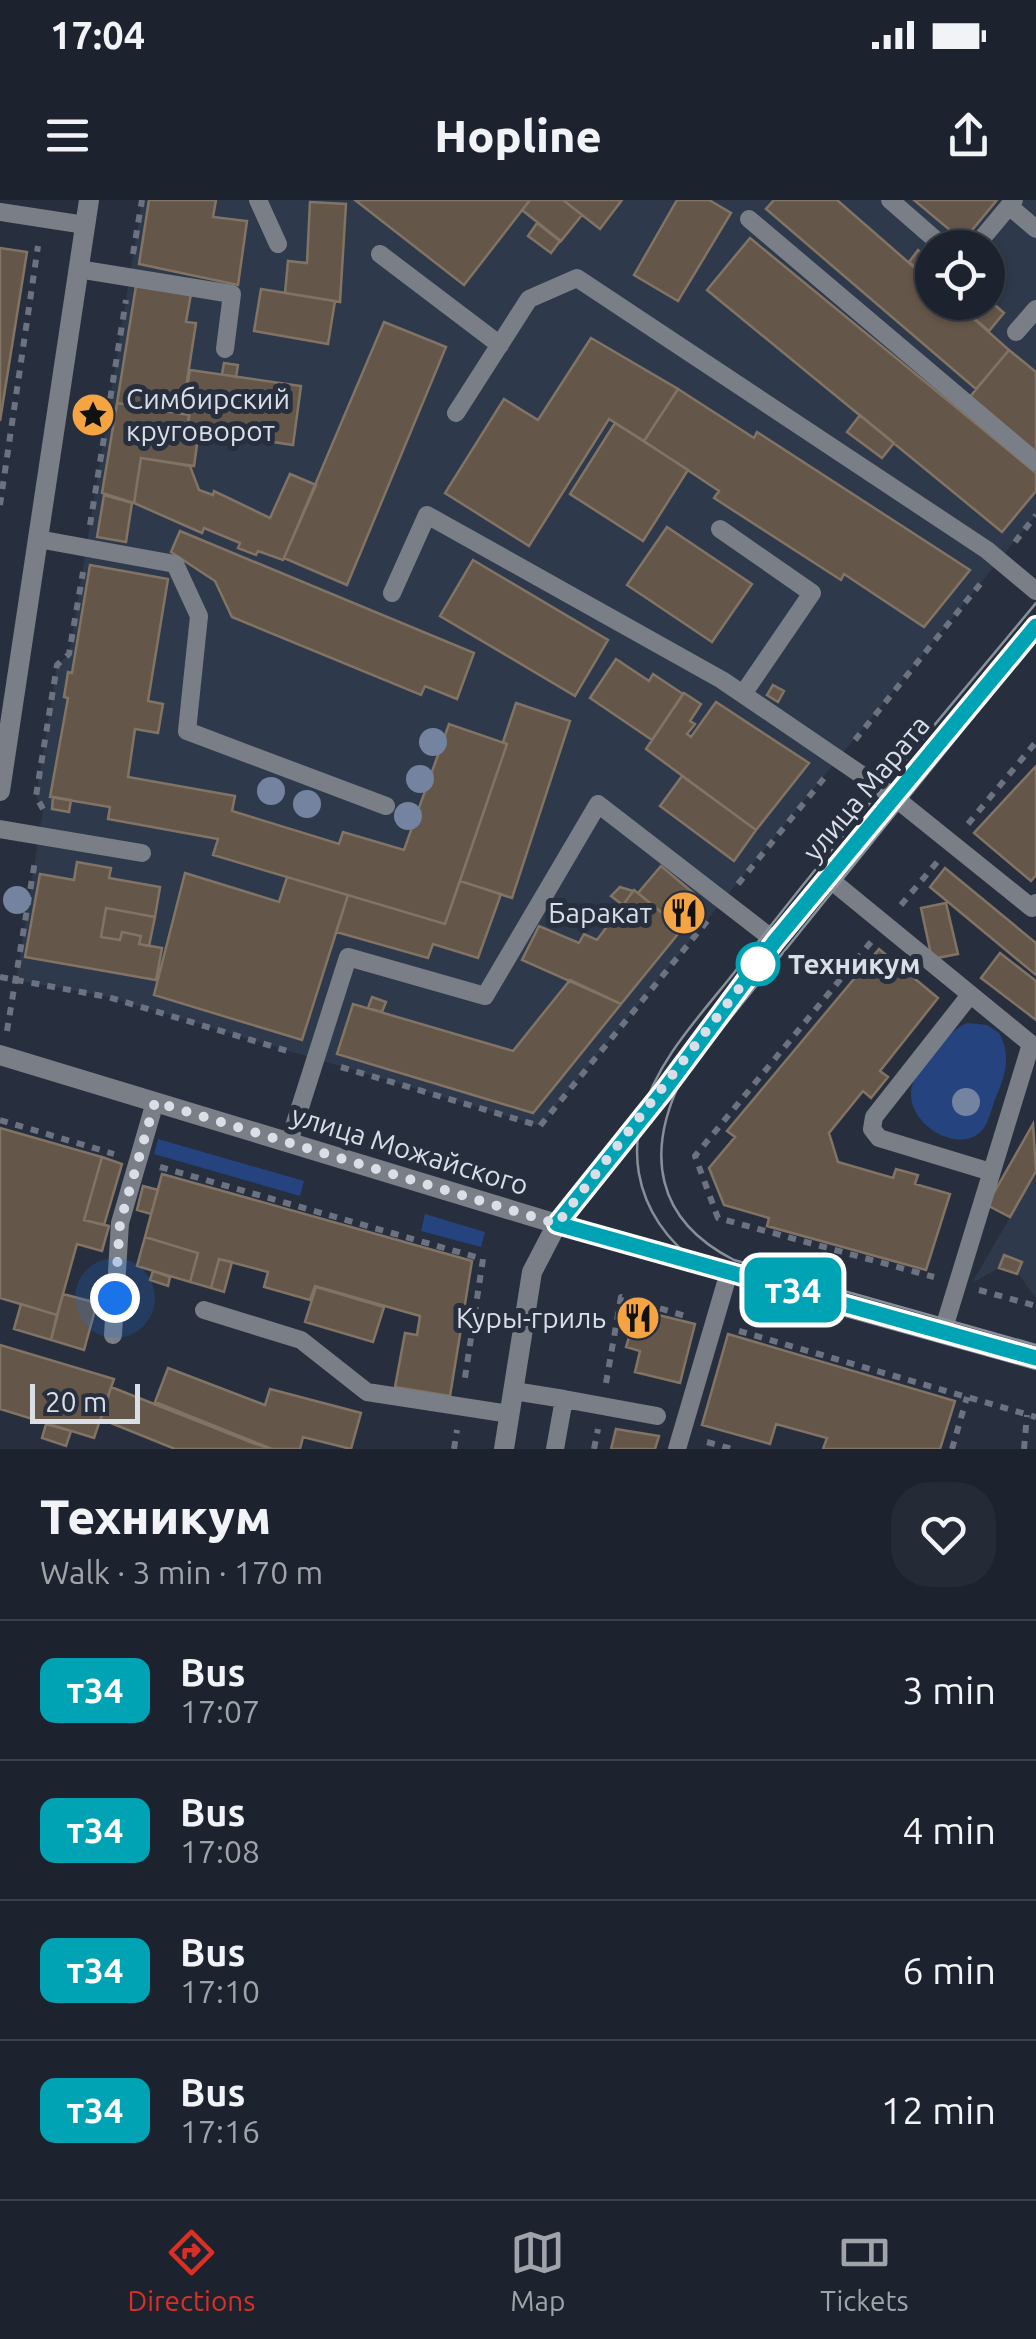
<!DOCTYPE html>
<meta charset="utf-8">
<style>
body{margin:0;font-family:Ubuntu,sans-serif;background:#252b36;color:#f1f3f6;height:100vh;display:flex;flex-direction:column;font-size:38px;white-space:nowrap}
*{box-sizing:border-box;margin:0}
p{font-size:32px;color:#a0a4aa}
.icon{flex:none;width:55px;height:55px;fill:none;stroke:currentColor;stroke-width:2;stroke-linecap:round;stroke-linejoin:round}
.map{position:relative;height:1249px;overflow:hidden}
.panel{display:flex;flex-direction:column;background:#1d232e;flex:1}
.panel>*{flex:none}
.badge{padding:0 20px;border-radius:15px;font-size:35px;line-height:65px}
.buttons{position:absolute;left:915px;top:30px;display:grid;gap:20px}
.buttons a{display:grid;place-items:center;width:90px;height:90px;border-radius:50%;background:#1d232e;box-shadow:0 2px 8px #0004,0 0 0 2px #3b404a;font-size:50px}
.scale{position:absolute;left:30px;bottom:25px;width:110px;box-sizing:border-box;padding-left:10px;border:5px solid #d9dee7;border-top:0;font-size:28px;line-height:35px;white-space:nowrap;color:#d9dee7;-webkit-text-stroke:8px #272f3e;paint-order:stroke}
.you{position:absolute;width:50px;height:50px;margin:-25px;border:8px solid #fff;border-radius:50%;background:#1a73e8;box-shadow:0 0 0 15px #1a73e833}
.map>.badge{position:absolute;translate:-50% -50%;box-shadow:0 0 0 5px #fff}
.round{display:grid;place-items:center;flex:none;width:105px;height:105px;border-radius:40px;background:#252b36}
.overview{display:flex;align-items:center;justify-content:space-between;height:170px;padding:0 40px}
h1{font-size:48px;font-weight:800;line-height:75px}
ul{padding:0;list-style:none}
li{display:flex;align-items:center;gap:30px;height:140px;padding:0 40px;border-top:2px solid #3b404a}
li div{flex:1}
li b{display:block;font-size:38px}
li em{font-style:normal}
li .badge{min-width:110px;font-weight:700;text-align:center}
.status{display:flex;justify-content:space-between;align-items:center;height:70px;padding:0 50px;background:#1d232e;direction:ltr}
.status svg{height:28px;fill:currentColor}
header{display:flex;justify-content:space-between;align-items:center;height:130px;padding:0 40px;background:#1d232e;font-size:45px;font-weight:800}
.tab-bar{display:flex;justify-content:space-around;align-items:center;height:140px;border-top:2px solid #3b404a;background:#1d232e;font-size:28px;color:#a0a4aa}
.tab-bar a{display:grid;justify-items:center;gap:5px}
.tab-bar .current{color:#d93025}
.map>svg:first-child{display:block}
.built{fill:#2e394c;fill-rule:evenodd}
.green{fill:#25437f}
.building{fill:#645648;stroke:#827465;stroke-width:2.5}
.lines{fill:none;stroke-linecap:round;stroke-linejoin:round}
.path{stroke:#6c727f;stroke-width:6;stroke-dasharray:8 8;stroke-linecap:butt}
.service{stroke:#7a7e86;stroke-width:18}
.minor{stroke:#7a7e86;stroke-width:20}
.tertiary{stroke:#7a7e86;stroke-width:20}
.tram{stroke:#888e9a;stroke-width:2.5}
.tree{fill:#7383a0}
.line-casing{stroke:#fff;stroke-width:22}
.line{stroke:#00a3b4;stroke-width:15}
.walk{stroke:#d9dee7;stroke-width:10;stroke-dasharray:0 18}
.stop-dot{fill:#fff;stroke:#00a3b4;stroke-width:5}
.labels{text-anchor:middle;stroke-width:10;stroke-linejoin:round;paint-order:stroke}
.poi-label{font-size:28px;fill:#d9dee7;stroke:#272f3e;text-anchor:end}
.street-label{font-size:28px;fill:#d9dee7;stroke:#272f3e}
.stop-label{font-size:28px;font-weight:bold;fill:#d9dee7;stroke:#272f3e;text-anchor:start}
</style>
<div class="status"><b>17:04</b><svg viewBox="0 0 49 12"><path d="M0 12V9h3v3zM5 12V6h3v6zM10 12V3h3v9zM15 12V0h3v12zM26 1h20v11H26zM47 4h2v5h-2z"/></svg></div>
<header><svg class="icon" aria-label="menu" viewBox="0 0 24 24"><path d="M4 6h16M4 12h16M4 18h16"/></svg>Hopline<svg class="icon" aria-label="share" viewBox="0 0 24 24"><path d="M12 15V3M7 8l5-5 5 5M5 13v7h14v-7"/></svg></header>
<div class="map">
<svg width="1036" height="1249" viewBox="0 0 1036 1249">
<rect width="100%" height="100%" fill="#272f3e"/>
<path class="built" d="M142,0H1036V315L540,926L108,797L16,780L43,610L36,596L57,465L69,454ZM932,48H988V102H932Z
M1036,972V1099L1020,1076L999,1068L972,1083Z"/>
<path class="green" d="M967,823L987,825L999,833C1012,856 1005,877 995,899C991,910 988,927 978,934C952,953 903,920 912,886C915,874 926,864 934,854C944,842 952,829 967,823Z
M158,939L304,981L300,996L154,954Z
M425,1014L485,1032L481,1047L421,1031Z"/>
<path class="building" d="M149,0H216L213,17L247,21L238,85L139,64Z
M355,0H530L464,85Z
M530,0H563L582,15L561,41L522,10Z
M563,0H622L600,29Z
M677,0H709L731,13L678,101L634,75Z
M774,0H837L932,83V102H955L1009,150L976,189L766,9Z
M914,0H997L963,41Z
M310,2L346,4L340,102L285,93L288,61L307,63Z
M537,23L560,41L551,53L528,36Z
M750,38L1036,273V291L1002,332L707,90Z
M0,48L27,52L0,221Z
M918,50L932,63L931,81L909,62Z
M136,86L191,94L186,122L196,123L182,213L117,203Z
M261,89L335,101L328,144L254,131Z
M988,99L1004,113L989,131L964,110L971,102H988Z
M384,122L446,147L347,385L284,358Z
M591,138L678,189L644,241L609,219L529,346L445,293L504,199L538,220Z
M1009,150L1036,172V253L969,198Z
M224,163L238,165L236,177L222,174Z
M190,170L301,186L293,245L187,229L193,194L186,193Z
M678,189L754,238L757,232L970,370L924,427L844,374L841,380L714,298L719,291L644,241Z
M117,203L189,215L187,229L199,231L194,266L141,258L134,303L102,293Z
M860,215L894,243L882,258L847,232Z
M615,223L688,270L643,341L570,294Z
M141,258L190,266L199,290L213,295L214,291L270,318L290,274L316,285L283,360L258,351L256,355L238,348L240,343L204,328L202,333L134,303Z
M104,295L132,303L126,342L97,337Z
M667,327L752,384L712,442L627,385Z
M180,331L474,453L457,499L425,486L421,495L232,417L215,381L171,352Z
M473,360L608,440L575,496L440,416Z
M90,365L168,379L148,501L163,504L158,533L135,529L128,577L235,596L232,611L339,644L343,632L404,650L449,524L507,544L445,724L213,655L218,639L108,619L110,607L50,597L68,498L64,497L68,472L72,473Z
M616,459L649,481L653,474L683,494L652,540L590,498Z
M773,485L784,491L778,502L767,495Z
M684,493L701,504L690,521L695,524L687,534L691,537L716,502L809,563L756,630L646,549Z
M516,503L570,521L512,698L460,681L507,544L503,542Z
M1036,566V675L1031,681L974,633Z
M682,576L756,630L734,661L660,606Z
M53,597L71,600L69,612L52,609Z
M77,662L111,668L109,678L160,687L155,717L106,708L101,737L120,740L122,732L141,736L139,744L162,748L156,780L25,757L40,674L74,680Z
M661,666L697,696L674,723L638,693Z
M945,668L1036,743V775L930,687Z
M185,673L279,702L287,677L348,695L302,840L154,795Z
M460,681L501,694L478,758L433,744L428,758L336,732L348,695L445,724Z
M620,687L633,691L623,705L611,696Z
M634,690L682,729L621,804L522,760L539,726L579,743L584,734L597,740Z
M946,703L958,754L932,759L921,708Z
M106,708L155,717L149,746L139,744L141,736L122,732L120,740L101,737Z
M879,749L938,798L880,871L888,877L871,898L863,891L829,933L838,962L893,978L896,969L918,975L915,984L950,994L926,1070L767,1026L769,1018L724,1005L709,968L735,937L727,931Z
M1000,753L1036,781V820L981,778Z
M570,780L621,804L533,913L337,854L353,804L513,851Z
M372,797L386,802L382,812L368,808Z
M1033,924L1036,971L1010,1017L987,1005Z
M0,928L102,957L84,1020L109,1026L102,1051L77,1044L57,1115L0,1098Z
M102,957L122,964L104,1025L84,1020Z
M162,974L472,1061L450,1196L395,1187L405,1133L417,1135L420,1116L315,1086L310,1100L264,1087L268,1072L219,1059L211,1088L190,1082L198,1053L145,1037Z
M143,986L158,990L151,1014L137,1010Z
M145,1037L198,1053L190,1082L137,1066Z
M1004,1055L1022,1062L1017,1074L999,1068Z
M219,1059L232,1062L224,1092L211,1088Z
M153,1071L170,1077L168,1086L150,1080Z
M316,1087L384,1107L373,1142L305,1122Z
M63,1094L97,1103L84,1150L51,1140Z
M21,1104L57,1115L51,1140L14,1129Z
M632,1108L648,1112L644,1128L628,1123Z
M650,1113L695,1124L680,1183L635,1172L640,1151L626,1147L631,1131L645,1135Z
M728,1134L955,1201L940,1249H823L827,1238L776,1224L770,1244L702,1225Z
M0,1145L114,1179L94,1238L0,1209Z
M168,1168L265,1205L270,1189L361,1213L351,1249L303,1237L300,1249H272L155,1202Z
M111,1187L253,1243L272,1249H175L101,1219Z
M46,1224L71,1231L66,1246L42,1238Z
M616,1229L659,1236L655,1249H611Z"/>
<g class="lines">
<path class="path" d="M133,54L142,0
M0,305L38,46
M90,325L126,100
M1015,342L1036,315
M855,540L985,378
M43,609L36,596L57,465L69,454L83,372
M968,624L1036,542
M738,684L825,577
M901,705L938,661
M871,742L695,956L718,1018L934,1077
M0,777L108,797L291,852
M7,831L35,661
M341,867L540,926L708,720
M0,920L114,954
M160,967L483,1059L464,1184
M979,1090L1036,1106
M739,1131L1036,1217
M606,1183L621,1097L689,1117
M707,1242L732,1249
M454,1249L457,1230
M594,1249L598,1229
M952,1249L967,1197
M1024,1249L1027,1215"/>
<path class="service" d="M258,0L278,44
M890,0L945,48
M1014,0L1009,6L1036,29
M0,12L85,25
M749,19L1036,262
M974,48L1009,6
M380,54L500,145
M78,69L232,94L225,149
M1016,132L1036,109
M456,213L529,99L577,78L987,350L1036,391
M720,329L812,393L743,494
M38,339L175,364L199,416L187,531L386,606
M392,393L427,315L722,480L894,597L1032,708L1036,703
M0,629L142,653
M827,677L1031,844L943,1131
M970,795L874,917L872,929L879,938L991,972
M289,942L348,757L485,796L598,604L775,741
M204,1110L301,1140L367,1192L510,1214
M113,1135L120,1023L155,902
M514,1191L564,1199L555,1249
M564,1199L657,1216
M677,1249L729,1072"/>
<path class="minor" d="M0,591L89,0
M0,855L557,1024L532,1072L504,1249"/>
<path class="tertiary" d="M1036,426L775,741L662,893L557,1024L1036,1158"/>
<path class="tram" d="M1036,403C936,524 833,644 737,769C702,814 657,859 642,915C620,997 674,1064 749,1089L1036,1169
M1036,439L682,878C645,953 655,1020 734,1060L1036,1145"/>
</g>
<g class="tree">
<circle cx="433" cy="542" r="14"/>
<circle cx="420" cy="579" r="14"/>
<circle cx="271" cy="591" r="14"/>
<circle cx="307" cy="604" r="14"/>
<circle cx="408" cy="616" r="14"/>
<circle cx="17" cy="700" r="14"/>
<circle cx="966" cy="902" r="14"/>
</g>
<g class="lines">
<defs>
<path id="line" d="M1036,426L775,741L662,893L557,1024L1036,1158"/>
</defs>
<use href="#line" class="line-casing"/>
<use href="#line" class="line"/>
<path class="walk" d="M115,1098L120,1023L155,902L557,1024L758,764"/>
</g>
<defs>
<symbol id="sight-disc" viewBox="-11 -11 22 22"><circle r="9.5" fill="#f4a443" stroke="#272f3e"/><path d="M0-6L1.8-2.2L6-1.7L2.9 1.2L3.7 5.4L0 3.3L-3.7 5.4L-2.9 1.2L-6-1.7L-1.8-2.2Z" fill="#111"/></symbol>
<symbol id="restaurant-disc" viewBox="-11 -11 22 22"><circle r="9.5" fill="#f4a443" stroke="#272f3e"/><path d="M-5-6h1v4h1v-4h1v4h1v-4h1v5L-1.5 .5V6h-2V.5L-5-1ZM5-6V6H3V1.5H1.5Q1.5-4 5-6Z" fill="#111"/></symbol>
</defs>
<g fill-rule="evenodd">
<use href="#sight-disc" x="68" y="190" width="50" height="50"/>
<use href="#restaurant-disc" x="659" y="688" width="50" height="50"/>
<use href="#restaurant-disc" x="613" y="1093" width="50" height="50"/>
</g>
<circle class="stop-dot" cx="758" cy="764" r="20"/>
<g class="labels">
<g class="poi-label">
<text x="126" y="209" text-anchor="start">Симбирский<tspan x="126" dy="32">круговорот</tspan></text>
<text x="652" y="723">Баракат</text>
<text x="606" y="1128">Куры-гриль</text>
</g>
<g class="street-label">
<text transform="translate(866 588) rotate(-50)" y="10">улица Марата</text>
<text transform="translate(410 950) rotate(17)" y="10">улица Можайского</text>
</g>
<g class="stop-label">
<text x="788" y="774">Техникум</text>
</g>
</g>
</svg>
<div class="buttons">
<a><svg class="icon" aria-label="locate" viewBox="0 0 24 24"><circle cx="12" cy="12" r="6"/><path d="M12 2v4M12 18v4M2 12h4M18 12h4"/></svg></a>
</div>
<div class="scale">20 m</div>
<div class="you" style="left:115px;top:1098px"></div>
<b class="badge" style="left:793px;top:1090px;background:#00a3b4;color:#fff">т34</b>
</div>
<section class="panel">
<div class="overview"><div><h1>Техникум</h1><p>Walk · 3 min · 170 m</p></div><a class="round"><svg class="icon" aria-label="heart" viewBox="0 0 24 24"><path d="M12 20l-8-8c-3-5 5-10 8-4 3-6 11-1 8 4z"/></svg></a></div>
<ul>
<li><span class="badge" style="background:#00a3b4;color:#fff">т34</span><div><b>Bus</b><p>17:07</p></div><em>3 min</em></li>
<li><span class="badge" style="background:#00a3b4;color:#fff">т34</span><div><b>Bus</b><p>17:08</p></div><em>4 min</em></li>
<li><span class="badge" style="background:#00a3b4;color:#fff">т34</span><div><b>Bus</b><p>17:10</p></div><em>6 min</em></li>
<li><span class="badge" style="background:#00a3b4;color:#fff">т34</span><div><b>Bus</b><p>17:16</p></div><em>12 min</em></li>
</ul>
</section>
<nav class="tab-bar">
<a class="current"><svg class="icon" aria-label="directions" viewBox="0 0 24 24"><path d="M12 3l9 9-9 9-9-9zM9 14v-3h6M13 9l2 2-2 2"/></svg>Directions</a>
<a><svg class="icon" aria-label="map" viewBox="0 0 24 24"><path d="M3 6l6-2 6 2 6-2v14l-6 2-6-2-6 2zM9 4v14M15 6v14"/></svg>Map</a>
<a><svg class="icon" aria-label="tickets" viewBox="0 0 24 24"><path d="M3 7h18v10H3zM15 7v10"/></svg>Tickets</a>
</nav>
